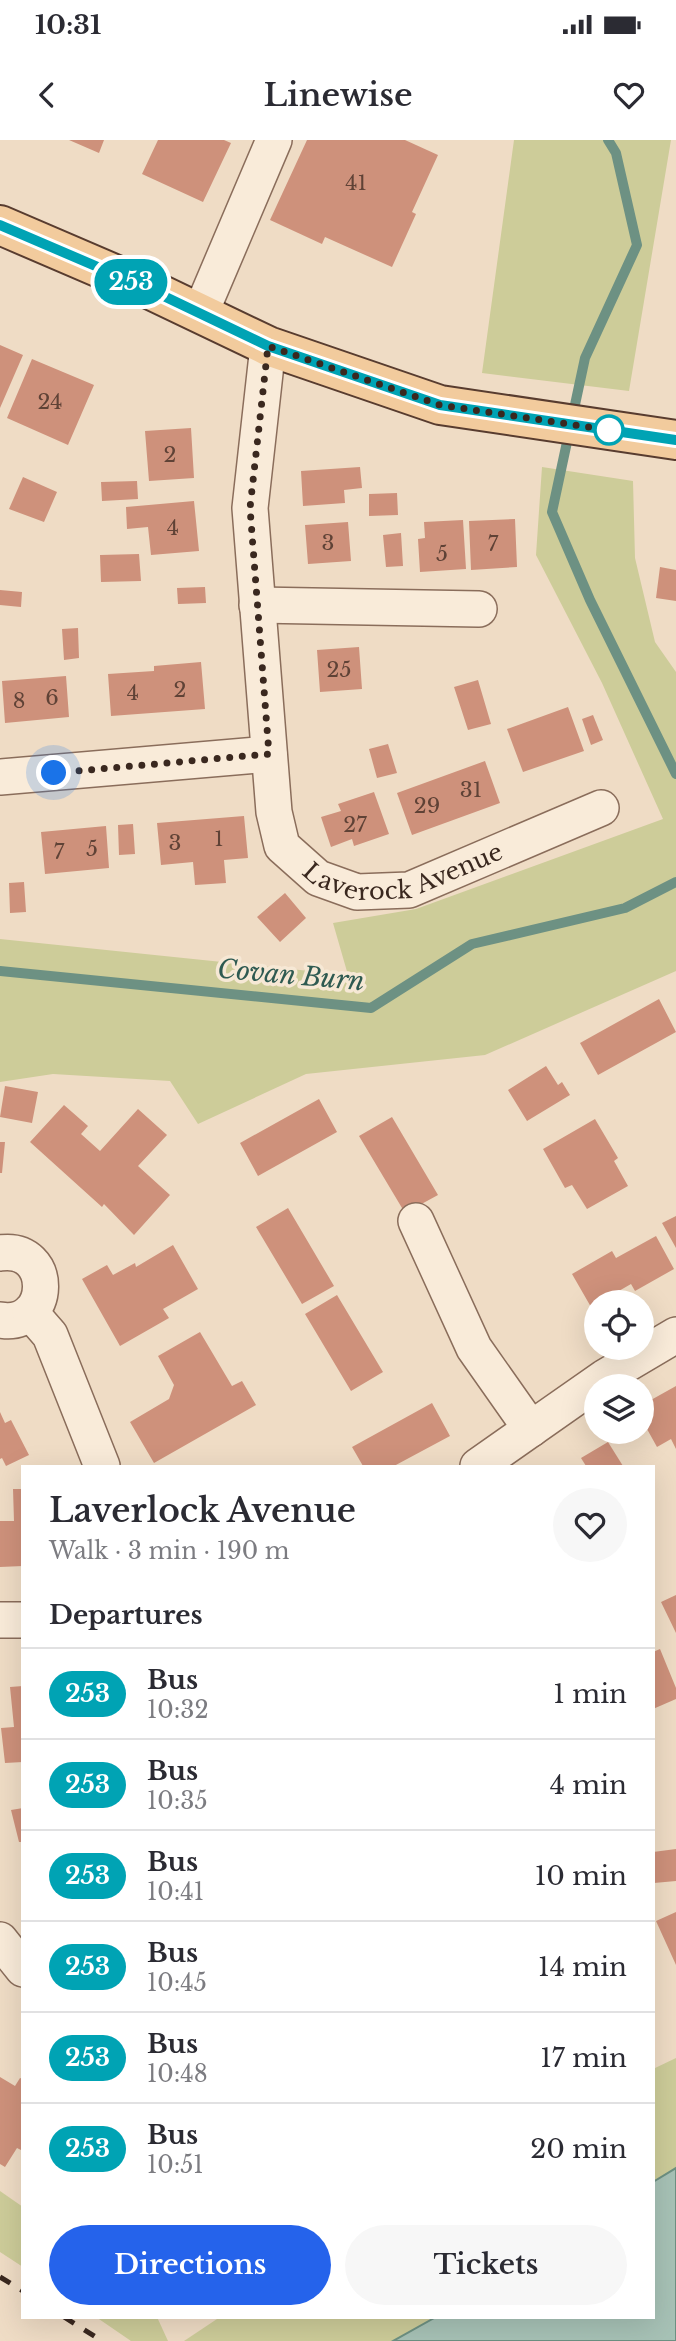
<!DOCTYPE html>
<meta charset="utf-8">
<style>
body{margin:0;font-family:"Libre Baskerville",serif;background:#f7f7f7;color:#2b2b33;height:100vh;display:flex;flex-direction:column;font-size:26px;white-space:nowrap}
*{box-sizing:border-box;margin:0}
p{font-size:23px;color:#7c7c81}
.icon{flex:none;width:38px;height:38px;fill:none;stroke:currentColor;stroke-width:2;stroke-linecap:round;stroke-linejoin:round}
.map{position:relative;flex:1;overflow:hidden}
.sheet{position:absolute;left:21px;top:1325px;width:634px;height:854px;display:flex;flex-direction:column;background:#fff;border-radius:0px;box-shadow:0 7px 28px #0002}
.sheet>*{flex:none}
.badge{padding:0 14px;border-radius:23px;font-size:24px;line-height:46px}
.controls{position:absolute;left:584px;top:1150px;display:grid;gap:14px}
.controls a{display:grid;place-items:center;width:70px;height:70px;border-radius:50%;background:#fff;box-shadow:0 7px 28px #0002;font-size:35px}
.you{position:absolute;width:35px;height:35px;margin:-18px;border:5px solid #fff;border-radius:50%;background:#1a73e8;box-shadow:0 0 0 10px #1a73e833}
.map>.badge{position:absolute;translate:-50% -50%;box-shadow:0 0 0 4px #fff}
h2{padding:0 28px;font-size:26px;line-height:63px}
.round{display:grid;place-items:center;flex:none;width:74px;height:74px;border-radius:37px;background:#f7f7f7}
.summary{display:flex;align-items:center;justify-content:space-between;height:119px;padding:0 28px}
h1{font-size:33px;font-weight:600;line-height:52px}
.cta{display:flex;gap:14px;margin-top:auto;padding:14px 28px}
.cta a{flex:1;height:80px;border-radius:42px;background:#2563eb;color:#fff;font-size:28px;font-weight:600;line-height:80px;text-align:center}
.cta a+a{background:#f7f7f7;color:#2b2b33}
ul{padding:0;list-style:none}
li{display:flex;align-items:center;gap:21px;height:91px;padding:0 28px;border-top:2px solid #e1e1e2}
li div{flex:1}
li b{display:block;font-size:26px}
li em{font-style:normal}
li .badge{min-width:77px;font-weight:700;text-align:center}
.status{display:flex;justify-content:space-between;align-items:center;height:49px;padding:0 35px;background:#fff;direction:ltr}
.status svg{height:19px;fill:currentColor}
header{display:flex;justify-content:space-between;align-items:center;height:91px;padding:0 28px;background:#fff;font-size:32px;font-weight:600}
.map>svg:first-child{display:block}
.green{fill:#cdcc99}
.water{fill:#a7c2b6;stroke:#6d9183;stroke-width:2}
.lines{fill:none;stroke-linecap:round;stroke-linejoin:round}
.stream{stroke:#6d9183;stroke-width:10}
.building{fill:#ce917b}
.minor-casing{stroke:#8a6d5b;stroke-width:38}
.major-casing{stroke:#583c2f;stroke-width:42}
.minor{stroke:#f9ebd9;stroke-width:35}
.major{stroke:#f2cb9d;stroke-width:38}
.rail{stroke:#3a281f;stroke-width:5;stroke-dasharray:12 12;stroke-linecap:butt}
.line-casing{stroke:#fff;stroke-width:16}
.line{stroke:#00a3b4;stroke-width:10}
.walk{stroke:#3a281f;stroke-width:7;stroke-dasharray:0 12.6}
.stop-dot{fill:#fff;stroke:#00a3b4;stroke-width:3.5}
.labels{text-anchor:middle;stroke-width:7;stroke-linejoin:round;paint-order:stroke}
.number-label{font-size:21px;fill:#5f4236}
.street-label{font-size:24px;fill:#3a281f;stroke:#f6e8d5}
.water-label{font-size:26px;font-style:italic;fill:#2e5a51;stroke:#f6e8d5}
</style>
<div class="status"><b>10:31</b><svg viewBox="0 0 49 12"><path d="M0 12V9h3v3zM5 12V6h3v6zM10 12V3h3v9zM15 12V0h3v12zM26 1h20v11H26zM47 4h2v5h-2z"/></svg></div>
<header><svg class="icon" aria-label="back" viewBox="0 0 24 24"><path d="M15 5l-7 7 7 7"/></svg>Linewise<svg class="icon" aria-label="heart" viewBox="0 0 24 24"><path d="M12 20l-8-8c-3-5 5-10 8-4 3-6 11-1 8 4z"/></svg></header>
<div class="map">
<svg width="676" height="2201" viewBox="0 0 676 2201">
<rect width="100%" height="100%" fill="#efdcc5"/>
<path class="green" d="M514,0H671L629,251L482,233Z
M542,327L633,341L635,418L655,502L676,532V831L485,915L306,934L198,984L170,941L53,934L0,942V799L348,835L333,783L416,769L663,679L602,543L536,415Z
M676,1918V2201H184L220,2177H653V1929Z
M0,2051L23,2067V2127L0,2112Z
M96,2177H157L168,2201H131Z"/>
<path class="water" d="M676,2028V2201H393L436,2177H653V2042Z"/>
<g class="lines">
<path class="stream" d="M608,0L616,13L637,105L585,218L552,372L590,460L676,634
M0,831L371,868L472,804L625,768L676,742"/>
</g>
<path class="building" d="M69,0H104L99,13Z
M158,0H224L231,3L203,62L142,34Z
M307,0H405L438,15L412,72L416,74L392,127L325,97L322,104L270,80Z
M0,205L23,215L0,268Z
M32,219L94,245L68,305L7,278Z
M191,288L194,338L149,341L145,291Z
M360,327L362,348L344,350L345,363L303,366L301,331Z
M23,337L57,352L44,382L9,369Z
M137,341L138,359L102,361L101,342Z
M397,353L398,375L369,376V354Z
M194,361L199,411L151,415L148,387L127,389L126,367Z
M515,379L517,427L471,430L469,381Z
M463,380L466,429L420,432L418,399L425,398L424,382Z
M348,382L351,421L308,424L305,385Z
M401,393L403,426L386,427L383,395Z
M139,414L141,441L101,442L100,415Z
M660,427L676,430V461L656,458Z
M205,447L206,463L178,464L177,448Z
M0,450L22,452L21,467L0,465Z
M78,488L79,518L64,520L62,489Z
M359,507L362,549L320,552L317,510Z
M201,522L205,569L111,576L108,534L154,531V526Z
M66,536L69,577L5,583L2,541Z
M478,540L491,584L468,590L454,547Z
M568,567L584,611L523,632L507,589Z
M593,575L603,600L591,605L582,579Z
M388,604L397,633L377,638L369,609Z
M485,621L500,663L412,695L397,653Z
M374,652L389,694L354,706L352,699L331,707L321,677L341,671L338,664Z
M244,676L248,718L224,720L226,743L195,745L193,722L161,725L157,683Z
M133,684L135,714L119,715L118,685Z
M106,686L109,728L45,734L41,692Z
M24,742L26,772L10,773L9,743Z
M285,753L306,778L280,802L257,777Z
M659,859L676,892L598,935L580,903Z
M546,926L558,945L562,942L570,955L527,981L508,950Z
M5,946L38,952L32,983L0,977Z
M319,959L337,992L258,1036L240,1003Z
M64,965L88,986L81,994L100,1011L138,969L167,995L138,1026L170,1055L134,1095L104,1064L102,1067L30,1002Z
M392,977L438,1055L405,1073L359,996Z
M595,979L618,1018L614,1021L628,1046L587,1069L572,1045L565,1048L543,1009Z
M0,1002H5L2,1033H0Z
M288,1068L334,1146L302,1164L256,1087Z
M676,1076V1108L662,1083Z
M656,1096L674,1129L635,1151L631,1144L591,1167L572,1134L612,1111L616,1118Z
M173,1105L198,1149L163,1169L169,1178L120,1206L82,1139L107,1125L113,1135L135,1123L136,1127Z
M337,1155L383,1232L351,1251L305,1174Z
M200,1192L232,1246L242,1241L256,1265L154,1323L130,1282L169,1259L174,1245L158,1216Z
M676,1246V1309L671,1299L657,1307L642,1280V1265Z
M432,1263L450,1296L394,1326H363L352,1307Z
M0,1272L5,1283L11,1280L29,1315L6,1326L2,1318L0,1319Z
M608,1302L623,1326H586L581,1318Z
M13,1349H23V1426L0,1427V1381H14Z
M676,1455V1493L661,1462Z
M660,1509L676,1548V1559L653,1569V1512Z
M23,1546V1622L5,1623L1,1588L14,1587L10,1547Z
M23,1668V1702H19L11,1670Z
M676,1709V1741L654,1743L653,1712Z
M676,1772V1825L656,1781Z
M0,1937L15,1946L20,1938L23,1939V2011L17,2008L5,2027L0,2024Z"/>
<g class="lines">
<defs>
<g id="minor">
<path d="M200,174L274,0"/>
<path id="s1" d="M268,206L250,368L274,672L282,706L318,738L357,752L409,750L601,668"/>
<path d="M257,465L479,469"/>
<path d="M0,637L269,614"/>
<path d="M416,1081L474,1208L531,1289"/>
<path d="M0,1113C55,1105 53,1189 0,1180"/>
<path d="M30,1172L50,1195L102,1326"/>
<path d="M478,1326L605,1237L676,1195"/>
<path d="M0,1480H23"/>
<path d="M0,1800L23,1829"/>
</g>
<path id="major" d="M0,85L149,149L268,206L440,265L676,300"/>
</defs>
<use href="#minor" class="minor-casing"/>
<use href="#major" class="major-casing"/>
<use href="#minor" class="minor"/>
<use href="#major" class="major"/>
<path class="rail" d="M0,2137L23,2151
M64,2177L102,2201"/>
</g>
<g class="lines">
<defs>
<path id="line" d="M0,85L149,149L268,206L440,265L676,300"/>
</defs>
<use href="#line" class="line-casing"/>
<use href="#line" class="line"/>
<path class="walk" d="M54,633L269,614L250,368L268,206L440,265L609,290"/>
</g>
<circle class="stop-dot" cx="609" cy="290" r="14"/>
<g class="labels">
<g class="number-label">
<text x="356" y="50">41</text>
<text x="50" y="269">24</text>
<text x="170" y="322">2</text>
<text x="173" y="395">4</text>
<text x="328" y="410">3</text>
<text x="493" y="411">7</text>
<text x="442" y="421">5</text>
<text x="339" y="537">25</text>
<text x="180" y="557">2</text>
<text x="133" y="560">4</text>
<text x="52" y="565">6</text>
<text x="19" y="568">8</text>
<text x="471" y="657">31</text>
<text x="427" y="673">29</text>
<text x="355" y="692">27</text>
<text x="219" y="706">1</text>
<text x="175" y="710">3</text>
<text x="92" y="716">5</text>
<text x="59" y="719">7</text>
</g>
<g class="street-label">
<text dy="8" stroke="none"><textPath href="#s1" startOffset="640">Laverock Avenue</textPath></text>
</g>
<g class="water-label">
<text transform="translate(291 835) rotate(5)" y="9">Covan Burn</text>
</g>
</g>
</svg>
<div class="controls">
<a><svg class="icon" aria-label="locate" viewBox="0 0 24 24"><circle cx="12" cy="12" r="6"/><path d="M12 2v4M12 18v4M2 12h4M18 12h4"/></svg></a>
<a><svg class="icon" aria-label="layers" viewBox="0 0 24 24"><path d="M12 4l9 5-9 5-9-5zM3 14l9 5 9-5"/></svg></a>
</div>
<div class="you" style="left:54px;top:633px"></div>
<b class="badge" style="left:131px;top:142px;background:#00a3b4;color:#fff">253</b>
<section class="sheet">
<div class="summary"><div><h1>Laverlock Avenue</h1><p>Walk · 3 min · 190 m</p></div><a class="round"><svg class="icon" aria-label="heart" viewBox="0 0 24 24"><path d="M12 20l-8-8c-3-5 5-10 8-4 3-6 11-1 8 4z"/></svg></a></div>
<h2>Departures</h2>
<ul>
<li><span class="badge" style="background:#00a3b4;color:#fff">253</span><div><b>Bus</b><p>10:32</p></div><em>1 min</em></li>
<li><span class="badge" style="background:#00a3b4;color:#fff">253</span><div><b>Bus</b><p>10:35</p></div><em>4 min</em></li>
<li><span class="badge" style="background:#00a3b4;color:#fff">253</span><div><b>Bus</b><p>10:41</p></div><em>10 min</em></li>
<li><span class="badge" style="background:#00a3b4;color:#fff">253</span><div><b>Bus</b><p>10:45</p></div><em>14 min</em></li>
<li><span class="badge" style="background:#00a3b4;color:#fff">253</span><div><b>Bus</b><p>10:48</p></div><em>17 min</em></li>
<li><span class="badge" style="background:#00a3b4;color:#fff">253</span><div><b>Bus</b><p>10:51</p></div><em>20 min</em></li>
</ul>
<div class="cta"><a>Directions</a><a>Tickets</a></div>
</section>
</div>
